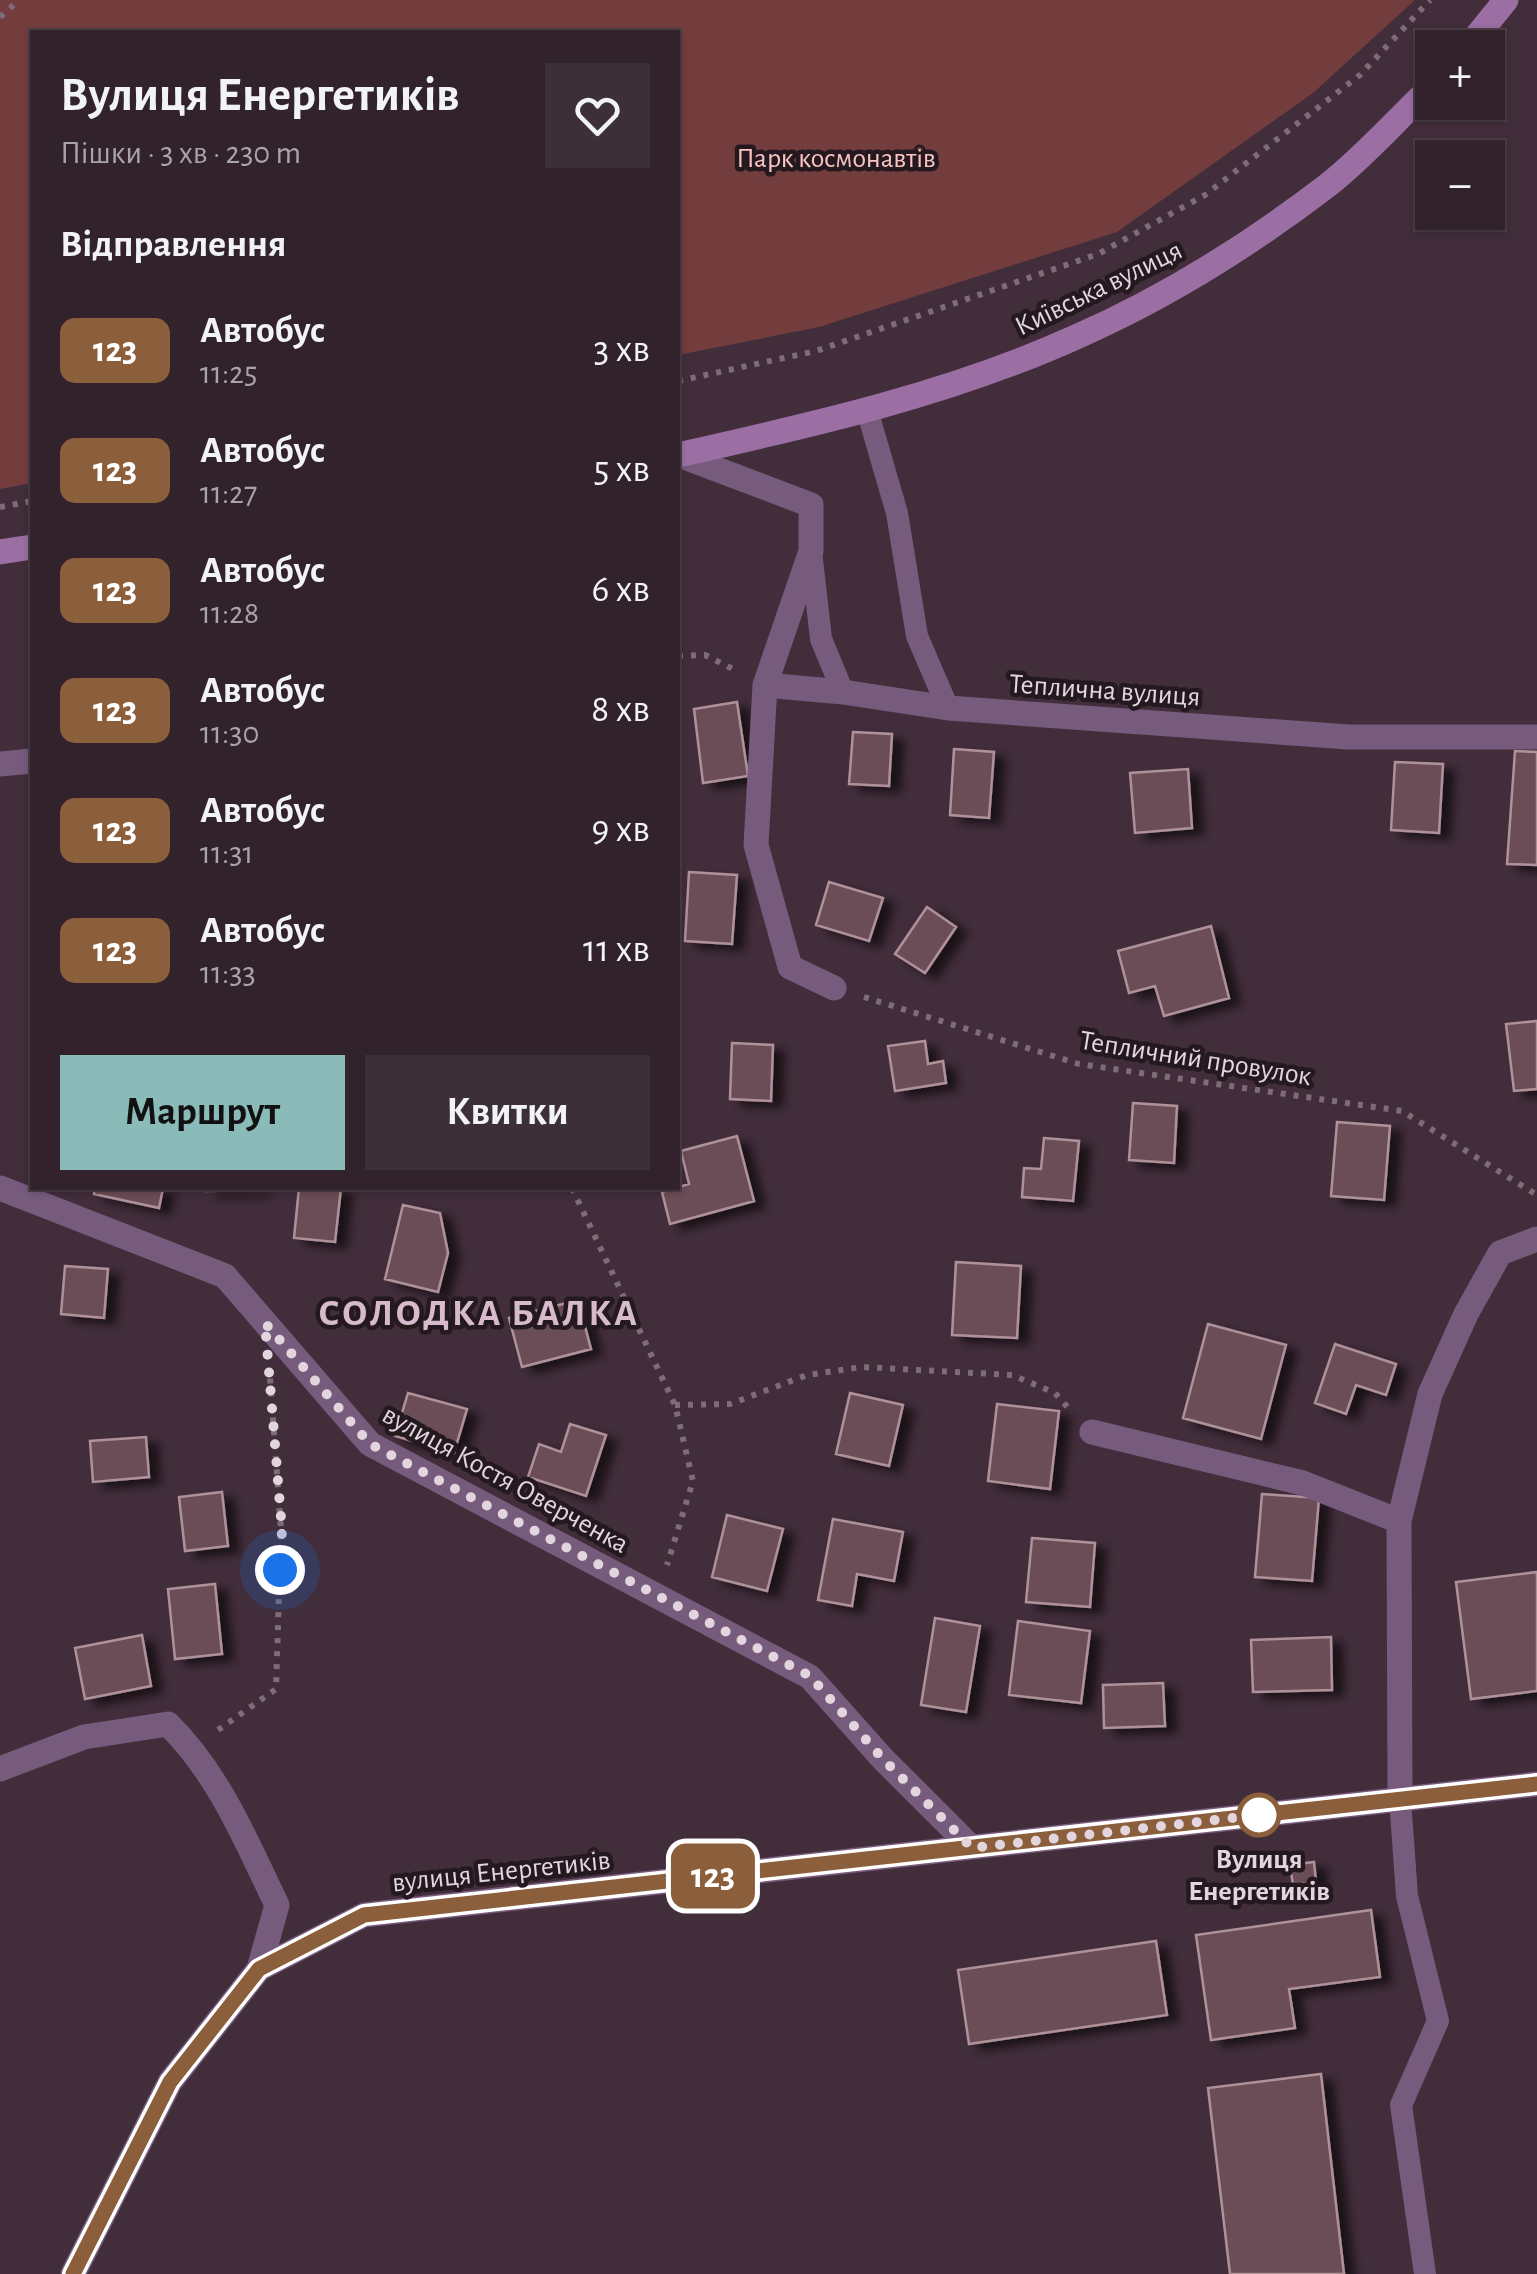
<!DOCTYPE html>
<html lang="uk">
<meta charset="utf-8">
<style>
body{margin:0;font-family:"Alegreya Sans",sans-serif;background:#3d2f38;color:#f1f3f6;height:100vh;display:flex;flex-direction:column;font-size:38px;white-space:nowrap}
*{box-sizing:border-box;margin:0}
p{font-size:32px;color:#a8a4a9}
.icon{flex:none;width:55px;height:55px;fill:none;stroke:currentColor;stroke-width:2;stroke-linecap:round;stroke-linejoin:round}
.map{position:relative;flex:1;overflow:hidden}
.details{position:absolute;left:30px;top:30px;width:650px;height:1160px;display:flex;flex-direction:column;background:#32222c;border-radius:0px;box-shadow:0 2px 8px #0004,0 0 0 2px #4d3f48}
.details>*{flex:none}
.badge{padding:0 20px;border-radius:15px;font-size:35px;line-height:65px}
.controls{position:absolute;left:1415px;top:30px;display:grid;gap:20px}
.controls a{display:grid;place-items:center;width:90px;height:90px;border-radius:0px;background:#32222c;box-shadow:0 2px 8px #0004,0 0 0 2px #4d3f48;font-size:50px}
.you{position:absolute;width:50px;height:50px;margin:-25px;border:8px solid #fff;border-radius:50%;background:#1a73e8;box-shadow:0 0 0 15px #1a73e833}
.map>.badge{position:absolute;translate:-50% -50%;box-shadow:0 0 0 5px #fff}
h2{padding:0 30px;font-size:38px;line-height:90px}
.round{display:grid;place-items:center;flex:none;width:105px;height:105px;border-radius:0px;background:#3d2f38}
.head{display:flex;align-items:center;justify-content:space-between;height:170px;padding:0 30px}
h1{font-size:48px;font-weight:600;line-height:75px}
.primary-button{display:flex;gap:20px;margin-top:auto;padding:20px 30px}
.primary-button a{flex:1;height:115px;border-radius:0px;background:#8bbbb9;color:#111;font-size:40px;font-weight:600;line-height:115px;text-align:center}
.primary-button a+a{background:#3d2f38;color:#f1f3f6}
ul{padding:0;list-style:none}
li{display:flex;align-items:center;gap:30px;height:120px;padding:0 30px}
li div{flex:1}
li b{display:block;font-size:38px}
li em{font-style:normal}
li .badge{min-width:110px;font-weight:700;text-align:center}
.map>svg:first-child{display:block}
.green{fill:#733d3e}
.building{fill:#6a4e56;stroke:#af9199;stroke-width:2.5;filter:url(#shadow)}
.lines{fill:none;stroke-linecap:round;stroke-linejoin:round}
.path{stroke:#7f6c78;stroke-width:6;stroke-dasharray:5 8;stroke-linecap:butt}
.lane{stroke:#775b7d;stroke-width:22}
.street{stroke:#775b7d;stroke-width:25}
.secondary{stroke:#9b6fa4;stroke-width:25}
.line-casing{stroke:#fff;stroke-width:22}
.line{stroke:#8b5e3c;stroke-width:15}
.walk{stroke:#e3d5de;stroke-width:10;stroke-dasharray:0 18}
.stop-dot{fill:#fff;stroke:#8b5e3c;stroke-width:5}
.labels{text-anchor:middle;stroke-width:9;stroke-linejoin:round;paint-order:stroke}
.park-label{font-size:28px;fill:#fac2c1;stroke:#23191f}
.street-label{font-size:28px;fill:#e3d5de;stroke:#23191f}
.stop-label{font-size:28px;font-weight:bold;fill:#e3d5de;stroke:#23191f}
.district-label{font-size:38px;font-weight:bold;letter-spacing:2.5px;fill:#d7bbcc;stroke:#23191f}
</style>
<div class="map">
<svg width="1537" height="2274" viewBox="0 0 1537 2274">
<defs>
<filter id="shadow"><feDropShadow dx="11" dy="6" stdDeviation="5" flood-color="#0009"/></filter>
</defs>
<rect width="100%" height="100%" fill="#422d3b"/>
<path class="green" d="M0,0H1415L1313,93L1117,232L819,327L678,355V32H32V483L0,489Z"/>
<path class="building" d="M737,702L748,776L703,783L694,709Z
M853,732L892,734L889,786L849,784Z
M954,749L994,752L989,818L950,815Z
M1515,751L1537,752V865L1507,864Z
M1395,762L1443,764L1439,833L1391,830Z
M1188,769L1192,828L1135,833L1130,773Z
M689,872L737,875L732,944L685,941Z
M829,882L883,898L869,941L816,925Z
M927,907L956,927L925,973L895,954Z
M1211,926L1229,998L1164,1016L1155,986L1129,993L1118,951Z
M1537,1021V1089L1514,1091L1506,1024Z
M925,1041L928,1064L943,1061L946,1083L895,1091L888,1046Z
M732,1043L773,1045L771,1101L730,1099Z
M1133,1103L1177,1106L1174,1163L1129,1160Z
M1337,1122L1390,1126L1384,1200L1331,1196Z
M737,1136L754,1201L670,1224L662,1192L689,1184L681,1151Z
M1044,1138L1079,1141L1073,1201L1022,1197L1024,1168L1041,1169Z
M95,1188H163L159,1208L94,1194Z
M206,1188H260V1190L206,1191Z
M299,1188H341L335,1242L294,1238Z
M403,1205L440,1213L448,1253L438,1292L385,1279Z
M956,1262L1021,1266L1017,1338L952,1335Z
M65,1266L108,1269L104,1318L61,1314Z
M578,1300L591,1349L522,1367L509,1318Z
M1208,1324L1286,1345L1261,1439L1183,1418Z
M1335,1344L1396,1364L1386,1395L1356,1385L1346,1414L1315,1403Z
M408,1393L467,1409L454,1453L395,1436Z
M850,1393L903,1405L889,1466L836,1454Z
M997,1404L1059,1411L1050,1489L988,1481Z
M570,1424L606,1435L586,1496L528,1477L539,1444L561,1452Z
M146,1437L149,1477L93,1482L90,1441Z
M222,1492L228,1546L185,1551L179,1497Z
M1262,1494L1319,1498L1312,1581L1255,1577Z
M727,1515L783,1529L767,1591L712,1577Z
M833,1519L903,1532L894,1581L857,1574L852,1606L818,1600Z
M1032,1538L1095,1543L1090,1607L1026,1602Z
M1537,1572V1691L1471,1699L1456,1582Z
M215,1584L222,1654L175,1659L168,1589Z
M935,1618L980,1626L966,1712L921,1705Z
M1018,1621L1090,1631L1081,1703L1009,1695Z
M142,1635L151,1686L85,1699L75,1648Z
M1331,1637L1332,1690L1253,1692L1251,1640Z
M1163,1683L1165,1726L1104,1728L1103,1685Z
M1314,1862L1316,1882L1293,1885L1290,1865Z
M1371,1910L1380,1977L1289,1989L1295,2028L1211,2040L1196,1935Z
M1156,1941L1167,2015L969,2044L958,1970Z
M1321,2074L1344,2274H1230L1208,2088Z"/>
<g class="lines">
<path class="path" d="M0,17L19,0
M678,381L816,351L1098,254L1205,195L1360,75L1430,0
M0,507L32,501
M678,656L705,655L737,671
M864,997L1079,1064L1402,1111L1537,1195
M572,1188L675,1405L693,1481L667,1565
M675,1405L730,1404L807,1375L862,1367L1012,1375L1055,1393L1071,1411
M218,1730L276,1689L281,1530L270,1378"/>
<path class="lane" d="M867,410L897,513L917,636L948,708
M811,551L821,639L843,692
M1400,1799L1407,1896L1438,2021L1401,2105L1425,2274"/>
<path class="street" d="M679,455L811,505V551L765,685L756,845L790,967L834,988
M765,685L843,692L948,708L1348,737H1537
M0,764L32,761
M0,1188L225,1276L370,1444L810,1677L882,1758L971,1847
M1092,1432L1303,1483L1399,1521
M0,1769L84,1737L168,1724C219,1774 246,1841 277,1905L259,1969
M1400,1799L1399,1521L1430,1394L1466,1314L1500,1253L1537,1239
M73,2274L170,2082L259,1969L364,1915L1537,1784"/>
<path class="secondary" d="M1467,48L1506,0
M678,455C812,425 950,394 1076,337C1165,298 1251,244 1328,185C1365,156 1398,118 1432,86
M0,552L32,547"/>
</g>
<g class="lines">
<defs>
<path id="line" d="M73,2274L170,2082L259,1969L364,1915L1537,1784"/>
</defs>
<use href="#line" class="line-casing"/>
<use href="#line" class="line"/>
<path class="walk" d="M280,1570L282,1530L265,1323L370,1444L810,1676L882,1758L972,1848L1259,1815"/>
</g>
<circle class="stop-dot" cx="1259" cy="1815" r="20"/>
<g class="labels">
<g class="park-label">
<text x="836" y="167">Парк космонавтів</text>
</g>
<g class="street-label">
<text transform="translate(1098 287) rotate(-26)" y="10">Київська вулиця</text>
<text transform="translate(1105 689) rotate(4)" y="10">Теплична вулиця</text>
<text transform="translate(1196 1057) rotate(9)" y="10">Тепличний провулок</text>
<text transform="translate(506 1478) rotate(29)" y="10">вулиця Костя Оверченка</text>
<text transform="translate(501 1870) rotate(-6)" y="10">вулиця Енергетиків</text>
</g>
<g class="stop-label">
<text x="1259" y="1868">Вулиця<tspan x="1259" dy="32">Енергетиків</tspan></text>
</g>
<g class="district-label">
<text x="479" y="1325">СОЛОДКА БАЛКА</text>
</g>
</g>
</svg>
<div class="controls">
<a>+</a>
<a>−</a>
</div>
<div class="you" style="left:280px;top:1570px"></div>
<b class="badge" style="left:713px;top:1876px;background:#8b5e3c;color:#fff">123</b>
<section class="details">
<div class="head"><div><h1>Вулиця Енергетиків</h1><p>Пішки · 3 хв · 230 m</p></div><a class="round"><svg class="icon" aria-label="heart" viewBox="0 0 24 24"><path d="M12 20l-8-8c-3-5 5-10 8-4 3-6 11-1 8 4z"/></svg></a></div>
<h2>Відправлення</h2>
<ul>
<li><span class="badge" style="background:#8b5e3c;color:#fff">123</span><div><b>Автобус</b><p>11:25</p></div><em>3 хв</em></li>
<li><span class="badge" style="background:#8b5e3c;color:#fff">123</span><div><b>Автобус</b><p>11:27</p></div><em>5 хв</em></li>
<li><span class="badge" style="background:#8b5e3c;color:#fff">123</span><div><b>Автобус</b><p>11:28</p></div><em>6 хв</em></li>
<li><span class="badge" style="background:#8b5e3c;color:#fff">123</span><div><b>Автобус</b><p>11:30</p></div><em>8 хв</em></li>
<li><span class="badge" style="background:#8b5e3c;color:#fff">123</span><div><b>Автобус</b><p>11:31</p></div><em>9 хв</em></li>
<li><span class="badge" style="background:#8b5e3c;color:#fff">123</span><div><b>Автобус</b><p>11:33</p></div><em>11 хв</em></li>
</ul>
<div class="primary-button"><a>Маршрут</a><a>Квитки</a></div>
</section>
</div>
